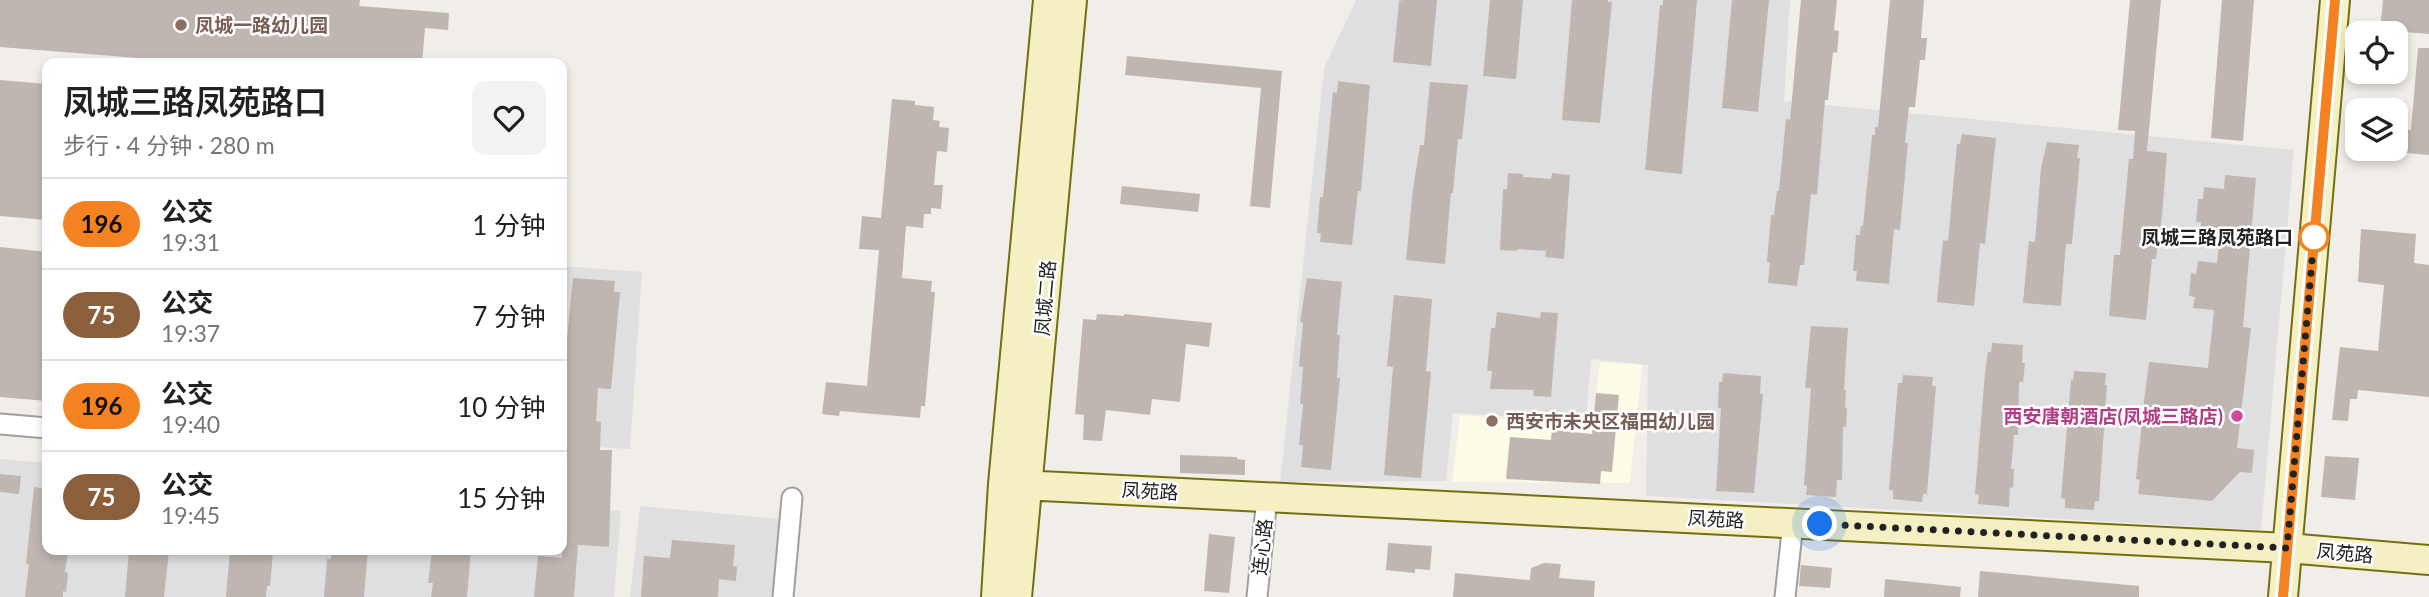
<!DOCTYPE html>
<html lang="zh">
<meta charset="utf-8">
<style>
body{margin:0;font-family:Lato,"Noto Sans SC",sans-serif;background:#f2f2f2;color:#202124;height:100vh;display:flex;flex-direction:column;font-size:26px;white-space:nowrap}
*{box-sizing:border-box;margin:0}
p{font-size:23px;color:#757577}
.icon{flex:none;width:38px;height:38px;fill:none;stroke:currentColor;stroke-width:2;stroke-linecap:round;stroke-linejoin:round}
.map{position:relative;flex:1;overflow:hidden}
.details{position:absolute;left:42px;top:58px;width:525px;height:497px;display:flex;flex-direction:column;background:#fff;border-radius:14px;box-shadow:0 4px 10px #0003}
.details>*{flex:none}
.badge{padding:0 14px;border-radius:23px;font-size:24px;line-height:46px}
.tools{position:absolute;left:2345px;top:21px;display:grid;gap:14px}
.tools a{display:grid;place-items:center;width:63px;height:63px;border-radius:14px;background:#fff;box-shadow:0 4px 10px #0003;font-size:35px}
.you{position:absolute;width:35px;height:35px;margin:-18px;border:5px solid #fff;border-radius:50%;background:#1a73e8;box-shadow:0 0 0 10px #1a73e833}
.map>.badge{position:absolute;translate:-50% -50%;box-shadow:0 0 0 4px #fff}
.round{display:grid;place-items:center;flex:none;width:74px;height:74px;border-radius:14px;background:#f2f2f2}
.overview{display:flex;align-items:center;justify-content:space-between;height:119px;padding:0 21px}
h1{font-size:33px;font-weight:600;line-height:52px}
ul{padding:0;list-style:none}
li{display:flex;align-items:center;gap:21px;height:91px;padding:0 21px;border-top:2px solid #e0e0e0}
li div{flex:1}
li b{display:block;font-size:26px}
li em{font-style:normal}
li .badge{min-width:77px;font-weight:700;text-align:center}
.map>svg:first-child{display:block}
.residential{fill:#e0dfdf}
.education{fill:#fdfae6}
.building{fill:#bfb6b2}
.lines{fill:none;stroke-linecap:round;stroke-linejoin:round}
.street-casing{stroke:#9f9f9f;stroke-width:23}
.secondary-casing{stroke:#736f0e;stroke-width:32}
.street{stroke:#fff;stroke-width:19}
.secondary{stroke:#f5f0c3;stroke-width:28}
.line-casing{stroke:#fff;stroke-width:16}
.line{stroke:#f58220;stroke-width:10}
.walk{stroke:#222;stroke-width:7;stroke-dasharray:0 12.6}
.education-dot{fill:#8d6e63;stroke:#fff;stroke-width:2.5}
.stop-dot{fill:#fff;stroke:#f58220;stroke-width:3.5}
.hotel-dot{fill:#d1479c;stroke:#fff;stroke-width:2.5}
.labels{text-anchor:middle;stroke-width:5;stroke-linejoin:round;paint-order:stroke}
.education-label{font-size:19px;font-weight:bold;fill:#785e54;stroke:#fff;text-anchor:start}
.stop-label{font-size:19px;font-weight:bold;fill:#222;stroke:#fff;text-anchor:end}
.street-label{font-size:19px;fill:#222;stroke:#fff}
.hotel-label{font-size:19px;font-weight:bold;fill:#b23c85;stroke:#fff;text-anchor:end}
</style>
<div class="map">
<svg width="2429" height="597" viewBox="0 0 2429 597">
<rect width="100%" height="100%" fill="#f1ede9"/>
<path class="residential" d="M1356,0H1790L1784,101L2294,150L2261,530L1646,496L1648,365L1591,359L1586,421L1453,413L1446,481L1280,482L1324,68Z
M562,266L642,272L630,449L562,445Z
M0,459L47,463V550H562V506L621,511L614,597H0Z
M640,506L779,519L772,597H630Z"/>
<path class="education" d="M1600,362L1642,365L1630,483L1452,482L1460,415L1592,426Z"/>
<path class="building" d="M0,0H360L359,6L449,13L448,30L425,28L422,63H201L0,47Z
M1403,0H1437L1431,66L1393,62L1399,1Z
M1490,0H1523L1516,79L1483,76Z
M1572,0H1608V2H1612L1600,123L1562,120Z
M1663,0H1697L1682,174L1645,170L1660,5H1663Z
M1732,0H1769L1758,112L1722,108Z
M1801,0H1837L1834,30L1839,31L1837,53L1833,52L1828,100H1825L1817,195L1811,194L1804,265H1800L1797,286L1768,283L1770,262H1767L1771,215H1774L1777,191H1779L1786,119L1790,120Z
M1890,0H1924L1921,38H1927L1925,60H1920L1915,107H1909L1905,143H1908L1900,230L1894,229L1889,284L1856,281L1857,271H1853L1856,235H1860L1861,226H1863L1872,135H1875V127H1878Z
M2130,0H2161L2147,151L2167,153L2162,216L2156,259H2152L2146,320L2109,316L2114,255H2120L2129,159H2133L2135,131L2118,130Z
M2222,0H2254L2243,141L2211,138Z
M2383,0H2429V34L2380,30Z
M2418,48H2429V155L2396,152V128L2411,130Z
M1127,56L1282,71L1270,208L1250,206L1261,88L1125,75Z
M0,80L47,84V220L0,216Z
M1338,81L1370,85L1361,191H1358L1352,245L1320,242L1321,233H1317L1320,197H1323L1333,92L1337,93Z
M1430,82L1468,85L1462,139H1458L1453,193H1451L1450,202L1445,264L1406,260L1413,189L1420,145H1424Z
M892,99L915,101V105L934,107L933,120L940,121L939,127L949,128L947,152L937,151L934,185H943L941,209L931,208V214H924L923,228L906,226L902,278L932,281L931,292H935L925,406H921L920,418L840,411L839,416L822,414L826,382L867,386L879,250L859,249L862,216L881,218Z
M1962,134L1996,138L1985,244L1980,243L1974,306L1937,302L1943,240L1948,241L1957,144H1960Z
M2047,142L2079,145L2077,158H2080L2072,244H2066L2061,306L2023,303L2027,260L2029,241L2035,242L2041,168Z
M1508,173L1523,174V177L1551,179L1552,173L1570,175L1564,259L1545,257L1546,251L1517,249V251L1500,250L1503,189H1507Z
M2225,175L2256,178L2243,327L2251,328L2237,448L2254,450L2252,473L2240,472L2212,501L2138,494L2140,480L2136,479L2142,422L2148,418L2143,409L2149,362L2208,368L2214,310L2193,308L2195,297L2189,296L2191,273L2196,274L2198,261L2217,263L2220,236L2200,234L2201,222H2196L2198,199H2203L2204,187L2224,189Z
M1122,186L1200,194L1198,212L1120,204Z
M2361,229L2416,234L2414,263L2429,265V397L2358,390L2357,399H2350L2348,421L2332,420L2340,347L2378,351L2384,285L2358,282Z
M0,247L47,252V401L0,397Z
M573,278L615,281L614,292H620L611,389L598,388L596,421L601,422L600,450H612L609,547L578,545L574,597H534L538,556L562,558V390Z
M1307,278L1342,282L1337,335H1340L1337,378H1340L1331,470L1301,467L1303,445H1299L1303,404H1300L1303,367L1299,366L1303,323L1300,322Z
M1394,295L1432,299L1426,371L1431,372L1421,478L1384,475L1393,367L1387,366Z
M1497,312L1540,318L1541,312L1558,313L1551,397L1533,396L1534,390L1490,389L1492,371H1487L1491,328H1495Z
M1097,314L1124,316V314L1212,323L1209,347L1186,344L1180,402L1152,399L1150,415L1106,410L1102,441L1083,440L1084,415L1075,414L1083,319L1096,320Z
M1811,326L1848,328L1844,390H1846L1845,408H1847L1846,427H1843L1842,480H1837L1836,497L1806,495L1807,486L1804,485L1811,388H1805Z
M1992,343L2023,345L2022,363H2025L2023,382H2019L2018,435H2014L2011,469H2014L2013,488L2010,487L2009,507L1978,504L1979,495L1975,494L1985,372L1988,352H1991Z
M2074,371L2106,373L2105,385H2107L2099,501H2095L2094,510L2065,508V499L2061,498L2071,380H2073Z
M1723,373L1761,376L1760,394H1763L1754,493L1716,491L1721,408H1718L1719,382H1722Z
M1903,375L1933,377L1932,386H1936L1927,494H1923L1922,502L1893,499V490H1889L1898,383H1902Z
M1596,393L1619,395L1612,472L1601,471L1600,484L1506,479L1510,437L1551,440L1552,430L1592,434Z
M1180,455L1237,457V459L1245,460V475L1180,473Z
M2325,456L2359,458L2355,500L2321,497Z
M0,474L21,476L19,494L0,492Z
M34,487L47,489V550H68L65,572L68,573L66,592L63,591V597H25L29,564H26Z
M1209,534L1235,537L1229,593L1204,591Z
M672,540L735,545L733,566L737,567L736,581L719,579L718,597H641L644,556L670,558Z
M1388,543L1432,546L1430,570L1415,569V573L1386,570Z
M129,550L169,551L164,597H125Z
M230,550H270L269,553H273L270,586H267L266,597H226Z
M332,550H368L364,597H324L327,559H331Z
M432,550H471L467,597H431L433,583H428Z
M1544,563L1561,564L1559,578L1595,581L1594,597H1453L1455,573L1530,580L1531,568Z
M1801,565L1832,568L1830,588L1799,586Z
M1980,571L2139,586V597H1978Z
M1885,579L1961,587L1960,597H1884Z"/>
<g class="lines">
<defs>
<path id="street" d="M0,424L47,428
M783,597L792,498
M1257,597L1267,497
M1785,597L1793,523"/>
<path id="secondary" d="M1003,484L2287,548L2429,560
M996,597L1003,484L1048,0
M1017,597L1072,0
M2283,597L2335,0"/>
</defs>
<use href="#street" class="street-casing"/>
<use href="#secondary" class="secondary-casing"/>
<use href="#street" class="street"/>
<use href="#secondary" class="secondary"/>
</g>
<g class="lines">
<defs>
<path id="line" d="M2283,597L2335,0"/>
</defs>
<use href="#line" class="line-casing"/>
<use href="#line" class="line"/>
<path class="walk" d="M1820,524L2287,548L2314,237"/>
</g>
<g class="education-dot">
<circle cx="181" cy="25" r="7"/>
<circle cx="1492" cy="421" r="7"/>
</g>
<circle class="stop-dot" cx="2314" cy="237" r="14"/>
<circle class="hotel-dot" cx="2237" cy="416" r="7"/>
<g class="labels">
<g class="education-label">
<text x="195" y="32">凤城一路幼儿园</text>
<text x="1506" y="428">西安市未央区福田幼儿园</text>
</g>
<g class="stop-label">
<text x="2293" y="244">凤城三路凤苑路口</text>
</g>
<g class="street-label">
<text transform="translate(1045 298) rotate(-85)" y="7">凤城二路</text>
<text transform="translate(1150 491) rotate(3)" y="7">凤苑路</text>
<text transform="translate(1716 519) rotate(3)" y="7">凤苑路</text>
<text transform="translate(1262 547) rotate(-84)" y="7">连心路</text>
<text transform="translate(2345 553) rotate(5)" y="7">凤苑路</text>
</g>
<g class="hotel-label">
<text x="2223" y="423">西安唐朝酒店(凤城三路店)</text>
</g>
</g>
</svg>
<div class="tools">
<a><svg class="icon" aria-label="locate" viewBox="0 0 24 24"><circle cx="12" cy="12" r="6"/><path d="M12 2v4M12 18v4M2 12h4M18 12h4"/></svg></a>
<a><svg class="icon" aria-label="layers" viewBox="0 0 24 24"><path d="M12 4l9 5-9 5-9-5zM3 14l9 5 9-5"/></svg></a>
</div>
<div class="you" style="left:1820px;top:524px"></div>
<section class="details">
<div class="overview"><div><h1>凤城三路凤苑路口</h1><p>步行 · 4 分钟 · 280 m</p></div><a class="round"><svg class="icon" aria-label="heart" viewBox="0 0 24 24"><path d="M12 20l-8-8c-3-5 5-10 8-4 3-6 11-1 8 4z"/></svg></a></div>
<ul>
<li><span class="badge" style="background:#f58220;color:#111">196</span><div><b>公交</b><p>19:31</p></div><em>1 分钟</em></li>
<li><span class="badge" style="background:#8b5e3c;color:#fff">75</span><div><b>公交</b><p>19:37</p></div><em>7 分钟</em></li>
<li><span class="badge" style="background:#f58220;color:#111">196</span><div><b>公交</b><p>19:40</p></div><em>10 分钟</em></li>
<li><span class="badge" style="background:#8b5e3c;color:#fff">75</span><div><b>公交</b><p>19:45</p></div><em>15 分钟</em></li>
</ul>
</section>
</div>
